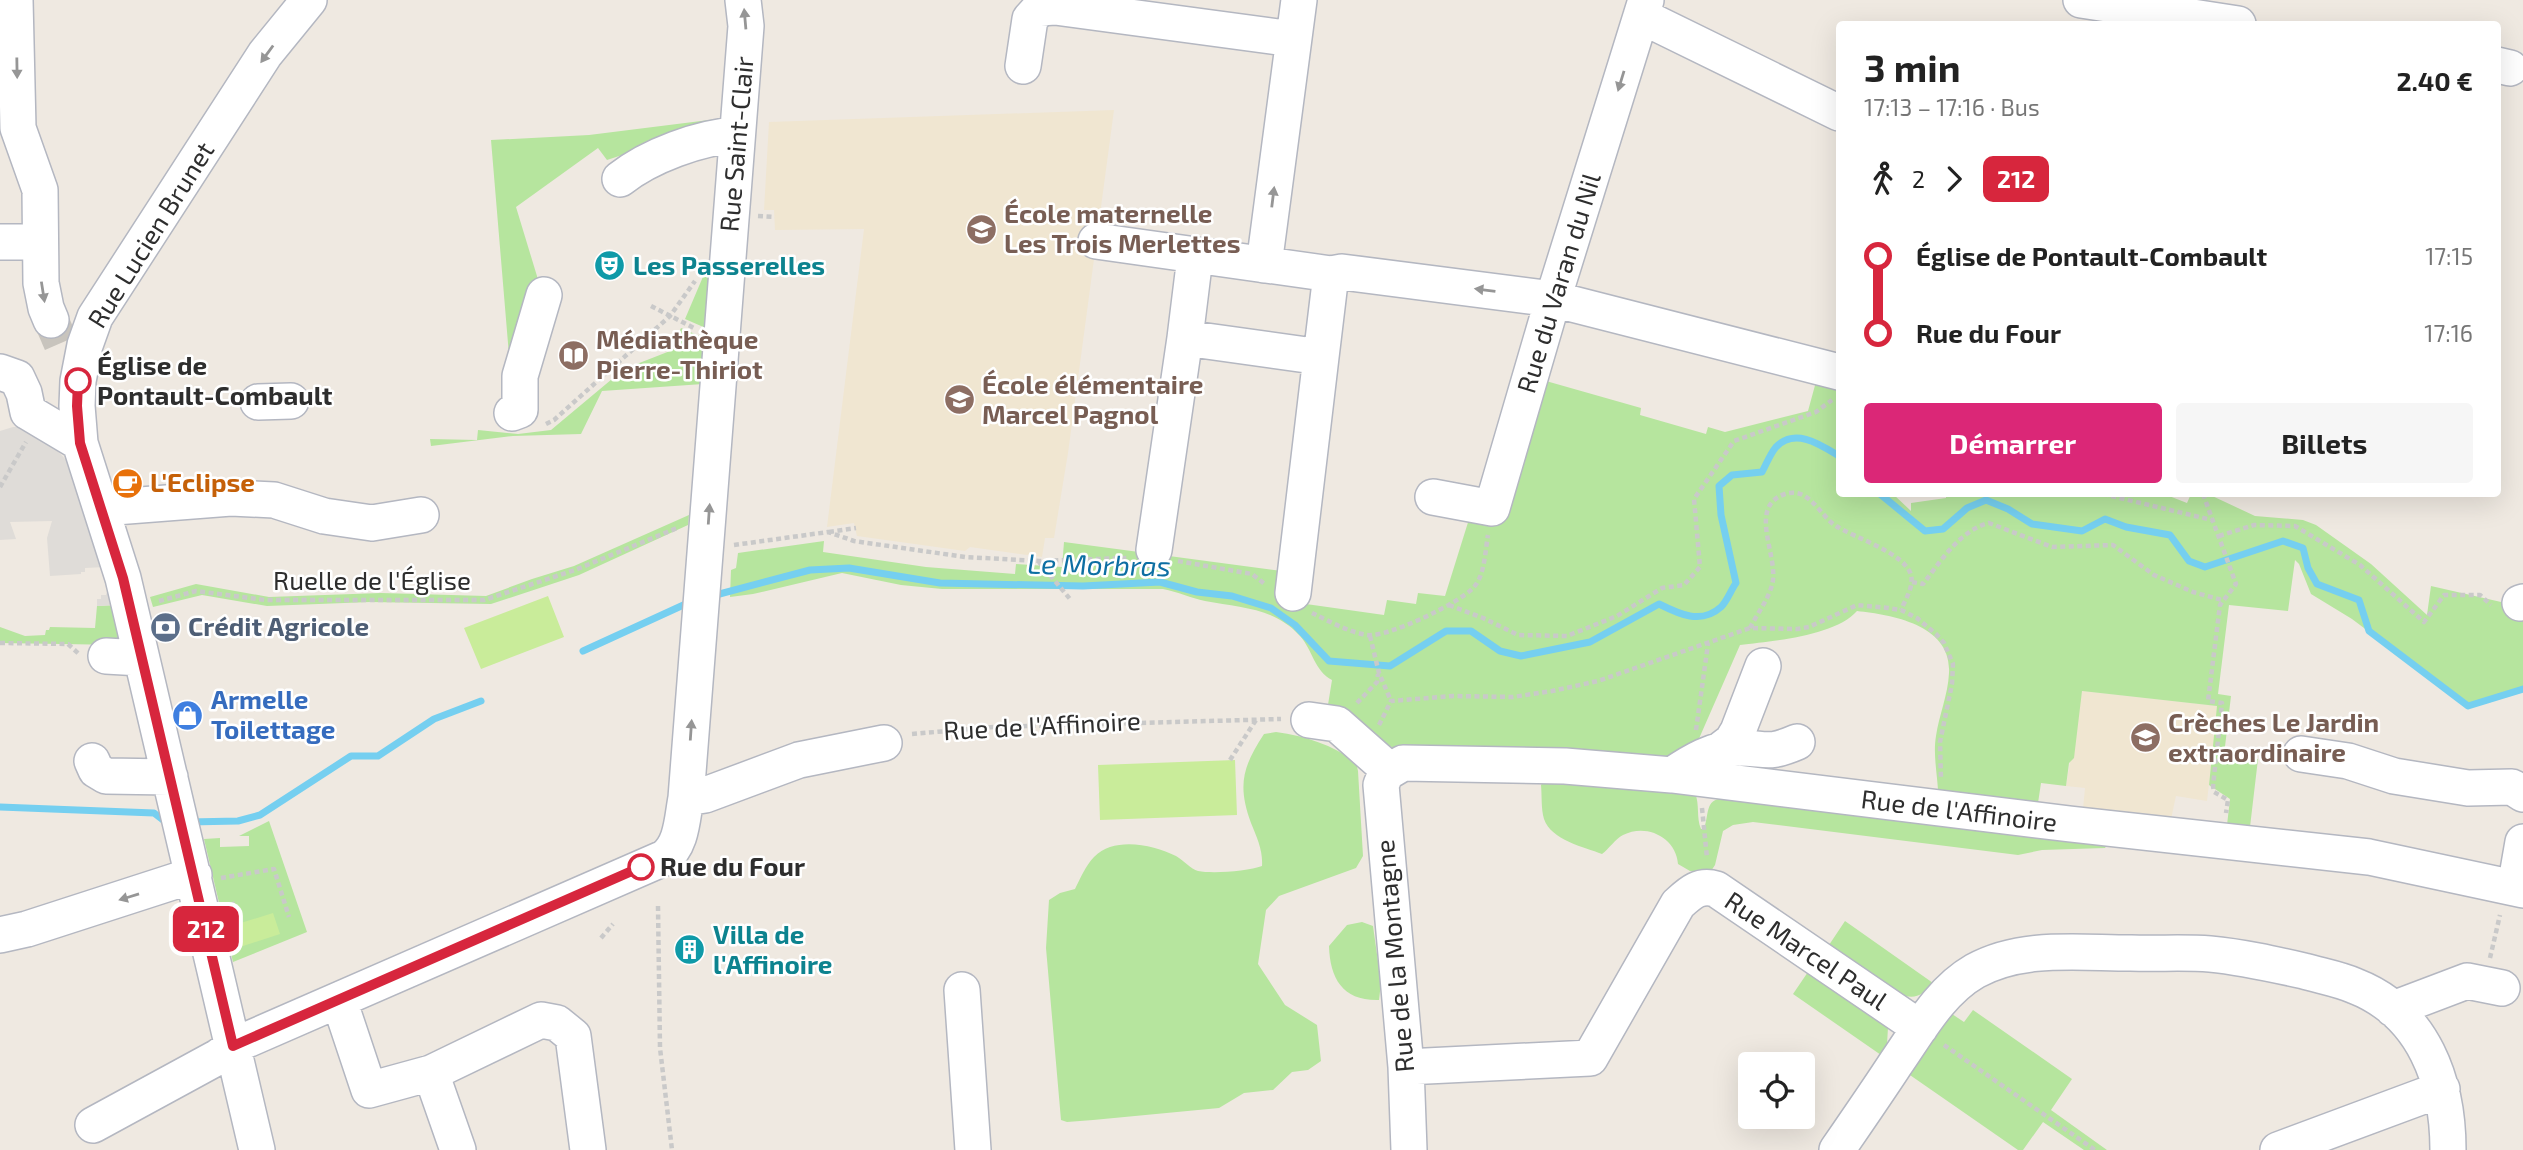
<!DOCTYPE html>
<html lang="fr">
<meta charset="utf-8">
<style>
body{margin:0;font-family:"Exo 2",sans-serif;background:#f6f6f6;color:#222;height:100vh;display:flex;flex-direction:column;font-size:26px;white-space:nowrap}
*{box-sizing:border-box;margin:0}
p{font-size:23px;color:#767676}
.icon{flex:none;width:38px;height:38px;fill:none;stroke:currentColor;stroke-width:2;stroke-linecap:round;stroke-linejoin:round}
.map{position:relative;flex:1;overflow:hidden}
.side{position:absolute;left:1836px;top:21px;width:665px;height:476px;display:flex;flex-direction:column;background:#fff;border-radius:7px;box-shadow:0 7px 28px #0002}
.side>*{flex:none}
.badge{padding:0 14px;border-radius:10px;font-size:24px;line-height:46px}
.fabs{position:absolute;left:1738px;top:1052px;display:grid;gap:14px}
.fabs a{display:grid;place-items:center;width:77px;height:77px;border-radius:7px;background:#fff;box-shadow:0 7px 28px #0002;font-size:35px}
.map>.badge{position:absolute;translate:-50% -50%;box-shadow:0 0 0 4px #fff}
.legs{display:flex;align-items:center;gap:10px;height:77px;padding:0 28px;font-size:23px}
.legs p{margin-inline-start:auto}
.summary{display:flex;align-items:center;justify-content:space-between;height:119px;padding:0 28px}
h1{font-size:38px;font-weight:700;line-height:52px}
.button{display:flex;gap:14px;margin-top:auto;padding:14px 28px}
.button a{flex:1;height:80px;border-radius:7px;background:#db2777;color:#fff;font-size:28px;font-weight:700;line-height:80px;text-align:center}
.button a+a{background:#f6f6f6;color:#222}
ul{padding:0 28px;list-style:none}
li{display:flex;align-items:center;gap:24px;height:77px;font-size:26px}
li i{display:grid;place-items:center;width:10px;height:100%;margin:0 9px;background:currentColor}
li i::after{content:'';width:18px;height:18px;margin:-9px;border:5px solid;border-radius:50%;background:#fff}
li p{margin-inline-start:auto}
li:first-child i{background:linear-gradient(#0000 50%,currentColor 0)}
li:last-child i{background:linear-gradient(currentColor 50%,#0000 0)}
.map>svg:first-child{display:block}
.education{fill:#f0e6d1}
.green{fill:#b6e59e}
.pitch{fill:#c9ec9a}
.plaza{fill:#dfdcd8}
.lines{fill:none;stroke-linecap:round;stroke-linejoin:round}
.stream{stroke:#75cff0;stroke-width:7}
.minor-tunnel{stroke:#c8c4bd;stroke-width:35;stroke-dasharray:35 18;stroke-linecap:butt}
.minor-casing{stroke:#b4b7c1;stroke-width:38}
.path{stroke:#c9c9c9;stroke-width:4.5;stroke-dasharray:5 3.5;stroke-linecap:butt}
.minor{stroke:#fff;stroke-width:35}
.oneway{fill:#969696}
.line-1-casing{stroke:#fff;stroke-width:16}
.line-1{stroke:#d7263d;stroke-width:10}
.stop-1-dot{fill:#fff;stroke:#d7263d;stroke-width:3.5}
.labels{text-anchor:middle;stroke-width:5;stroke-linejoin:round;paint-order:stroke}
.street-label{font-size:26px;fill:#2e2e2e;stroke:#fff}
.education-label{font-size:26px;font-weight:bold;fill:#785e54;stroke:#fff;text-anchor:start}
.culture-label{font-size:26px;font-weight:bold;fill:#0d838f;stroke:#fff;text-anchor:start}
.stop-label{font-size:26px;font-weight:bold;fill:#2e2e2e;stroke:#fff;text-anchor:start}
.food-label{font-size:26px;font-weight:bold;fill:#c56008;stroke:#fff;text-anchor:start}
.service-label{font-size:26px;font-weight:bold;fill:#4e5e75;stroke:#fff;text-anchor:start}
.shop-label{font-size:26px;font-weight:bold;fill:#366cbe;stroke:#fff;text-anchor:start}
.water-label{font-size:28px;font-style:italic;fill:#0d6fa3;stroke:#fff}
</style>
<div class="map">
<svg width="2523" height="1150" viewBox="0 0 2523 1150">
<rect width="100%" height="100%" fill="#efe9e1"/>
<path class="education" d="M1114,110L1068,453L1054,538H1045L1042,557L970,547L965,551L857,536L854,523L827,527L864,229L775,230L774,210H764L769,122Z
M2082,691L2218,706L2207,801L2176,796L2171,819L2083,809L2085,788L2066,786Z"/>
<path class="green" d="M725,118L710,126L607,160L598,148L516,207L540,286L511,379L491,140L589,135Z
M712,267L708,329L685,319L705,272Z
M681,328L702,337L706,341L703,384L602,391L581,434L513,436L431,446L430,439L477,440L478,430L518,434L551,430L624,369L670,351Z
M1817,378L1839,384V494H1893L1911,511V503L1946,498V494H2164L2187,503L2191,494H2208L2255,516L2303,520L2316,525L2371,564L2427,615L2431,586L2523,607V689L2468,706L2352,619L2311,594L2299,564L2295,560L2288,611L2229,605L2218,694L2231,696L2224,755L2258,759L2250,827L2227,825L2230,799L2209,785L2217,706L2082,691L2074,758L2069,763L2066,786L2041,783L2038,803L1938,790C1937,773 1933,753 1936,736C1939,715 1948,695 1949,673C1952,625 1893,615 1857,611C1835,636 1773,641 1740,645L1694,750L1700,759L1408,751L1380,744L1348,711H1327L1332,680C1315,672 1312,649 1300,636C1274,607 1240,608 1205,601C1191,598 1178,592 1163,589H942L901,585L842,573L753,594L730,597L731,570L736,568L738,553L824,541L823,552L926,567L1015,574L1016,564L1062,567L1064,542L1282,571L1306,604L1384,615L1387,600L1416,604L1418,593L1445,596L1470,516L1546,381L1641,408L1640,415L1706,434L1708,427L1725,432L1808,411Z
M689,515L688,525L579,575L491,604L370,602L267,606L202,595L153,607L150,597L196,584L269,597L381,593L486,596L532,579L574,566Z
M116,605L122,645L0,643V627L25,636L45,635L46,630H49L50,627L95,628L97,606Z
M1276,732C1306,736 1332,745 1356,762L1358,771L1363,856L1356,868L1279,896L1266,910L1258,964L1285,1005L1317,1025L1321,1061L1308,1070L1292,1072L1273,1090L1244,1093L1219,1108L1093,1120L1067,1122L1061,1120L1046,948L1049,900L1060,893L1075,889C1080,879 1086,865 1094,857C1115,836 1153,845 1176,856C1183,860 1191,869 1198,871C1213,874 1249,871 1262,866C1263,850 1257,838 1251,823C1237,785 1243,766 1264,734Z
M1543,782L1695,793C1700,805 1696,817 1701,829H1704C1710,811 1704,798 1728,798L2107,845L2105,848L2042,850L2018,855L1753,822L1733,825L1723,831L1715,865L1711,871H1690L1678,864C1676,837 1646,823 1623,835C1615,839 1609,849 1602,854C1584,847 1551,840 1544,819C1541,809 1542,796 1541,785Z
M269,821L307,932L233,962L204,839L220,838V847L249,846V836H239Z
M1845,921L1933,983C1922,997 1913,1000 1897,993L1829,945Z
M1362,922L1373,926L1381,983L1379,1000C1343,1001 1330,979 1329,946L1347,925Z
M1810,969L1888,1027L1887,1045L1881,1055L1793,994Z
M1973,1010L2072,1079L2051,1110L2107,1150H2084L2043,1122L2023,1150H2018L1907,1073L1952,1014L1964,1022Z"/>
<path class="pitch" d="M548,596L564,637L481,669L464,628Z
M1235,760L1237,815L1100,820L1098,765Z
M273,913L280,934L237,948L231,926Z"/>
<path class="plaza" d="M13,427H26L33,430L50,443L68,462L81,482L96,517L130,642L125,641L116,605L97,606V599H101V595H106L107,591L111,590L110,587H107L106,576H110L105,567L85,568V572H81V574L50,576L47,538L52,521L10,522L16,539L0,540V431Z"/>
<g class="lines">
<path class="stream" d="M1880,494L1925,531L1943,529L1967,508L1986,500L2008,509L2032,524L2082,531L2105,519L2126,527L2170,535L2189,561L2205,567L2283,541L2303,548L2308,568L2317,584L2359,600L2369,631L2468,706L2523,689
M712,596L810,570L849,568L940,583L1083,586L1160,582L1197,592L1232,596L1271,608L1295,625L1329,661L1390,666L1446,631H1471L1500,651L1521,656L1590,642L1659,604C1679,614 1701,625 1721,607C1727,601 1731,590 1736,583L1721,515L1719,486L1732,475L1762,472C1766,465 1770,454 1776,447C1795,427 1821,445 1839,456
M583,651L690,602
M0,807L154,813L167,823
M189,822L238,821L260,815L351,756H378L434,719L481,701"/>
<path class="minor-tunnel" d="M51,320L61,343"/>
<defs>
<path id="minor" d="M15,0L18,128L40,190L41,283L46,308L51,320
M2081,0L2238,24
M1641,16L1839,113
M2497,65L2510,68
M1023,66L1030,19L1040,8L1055,7L1293,39
M620,179C649,156 700,137 737,135
M1096,241L1331,274L1342,272L1553,299L1839,372
M2,242H40
M1195,257L1185,338L1321,357L1331,274
M1264,265L1299,0
M0,372L17,378L24,393L28,412
M258,402L291,401
M28,412L80,443
M512,413L520,410V376L544,295
M1433,497L1492,508L1553,299L1646,0
M102,508L231,498L274,500L324,516L372,523L421,515
M1154,550L1185,338
M1293,593L1321,357
M2520,603L2523,602
M106,656L141,658
M1309,720L1337,724L1389,770
M1719,751L1732,741L1738,731L1763,666
M2301,754L2348,761L2394,776L2468,788L2512,787L2523,794
M92,761L96,770L106,776L170,777
M1672,775C1691,762 1714,748 1738,748C1767,748 1767,755 1797,742
M686,798L705,795L799,760L884,743
M2515,888L2523,842
M0,935L27,929L194,875
M962,990L973,1150
M339,1000L369,1090L431,1073L541,1020L557,1023L573,1036L588,1150
M2393,1009L2467,981L2502,988
M1406,1067L1590,1058L1678,904C1690,893 1699,884 1716,889L1920,1028
M431,1073L458,1150
M93,1125L218,1057L233,1046L664,858C682,845 682,819 686,798L746,26L743,0
M257,1150L123,578L80,443L77,406L78,381L85,345L95,317L265,54L309,0
M1409,1150L1406,1067L1381,785L1386,773L1403,763L1565,766L1672,775L2070,824L2369,857L2523,890
M1837,1150C1857,1121 1877,1092 1896,1063C1919,1030 1940,991 1975,971C2022,945 2079,953 2131,953C2157,954 2184,952 2210,954C2242,957 2273,964 2304,971C2321,976 2339,979 2355,986C2424,1013 2448,1082 2448,1150
M2278,1150L2442,1089"/>
</defs>
<use href="#minor" class="minor-casing"/>
<path class="path" d="M758,216L775,217
M651,306L694,328
M546,424L554,420L670,316L695,281
M0,487L26,442
M2103,494L2212,520
M2203,494L2236,584L2220,605L2208,701L2222,703L2213,786L2214,792L2228,800L2226,813
M829,532L856,528
M2219,536L2254,525L2295,526L2360,565L2424,622L2444,595H2480L2491,605
M734,545L828,532L854,541L965,557L1039,561L1127,558
M1178,561L1252,574L1266,585
M1039,562L1070,599
M1912,582L1923,584C1940,562 1960,530 1989,523L2052,547L2113,545L2154,575L2193,592L2222,600
M159,601L196,591L265,600H484L575,570L677,528
M1449,605L1483,618L1518,635L1567,636L1617,616L1662,588L1684,585L1700,567L1694,499L1734,441L1816,412L1832,400
M1312,613C1329,621 1348,632 1367,635C1387,638 1460,603 1474,587C1485,574 1485,552 1488,535
M1750,628C1757,614 1768,600 1772,585C1780,557 1746,507 1785,494C1809,486 1820,516 1836,526C1855,538 1905,553 1911,575C1914,587 1905,600 1901,610
M1370,636L1379,673L1391,701
M0,643L68,644L79,654
M1357,703L1377,682L1378,674
M1379,725L1391,701L1453,696L1513,697L1552,691L1598,681L1750,628L1797,629L1809,627L1857,605L1888,608L1901,610L1917,618L1936,634L1944,643L1953,664L1952,684L1940,742L1941,779
M1696,730L1708,644
M912,734L994,727L1281,719
M1230,760L1256,720
M1702,808L1707,858
M221,878L274,869L289,917
M232,902L239,924
M658,906L660,1048L672,1150
M601,938L613,924
M2490,958L2500,915
M1944,1045L2095,1150"/>
<use href="#minor" class="minor"/>
</g>
<defs><path id="oneway-solid" d="M-6-.8H1V-3.2L6.5 0L1 3.2V.8H-6Z" transform="scale(1.75)"/></defs>
<g class="oneway">
<use href="#oneway-solid" transform="translate(745 19) rotate(-95)"/>
<use href="#oneway-solid" transform="translate(267 54) rotate(126)"/>
<use href="#oneway-solid" transform="translate(17 68) rotate(89)"/>
<use href="#oneway-solid" transform="translate(1621 81) rotate(107)"/>
<use href="#oneway-solid" transform="translate(1273 197) rotate(-83)"/>
<use href="#oneway-solid" transform="translate(1485 290) rotate(-173)"/>
<use href="#oneway-solid" transform="translate(43 292) rotate(81)"/>
<use href="#oneway-solid" transform="translate(709 514) rotate(-86)"/>
<use href="#oneway-solid" transform="translate(691 730) rotate(-86)"/>
<use href="#oneway-solid" transform="translate(129 897) rotate(163)"/>
</g>
<g class="lines">
<defs>
<path id="line-1" d="M78,381L77,406L80,443L123,578L233,1046L641,867"/>
</defs>
<use href="#line-1" class="line-1-casing"/>
<use href="#line-1" class="line-1"/>
</g>
<defs>
<symbol id="school-disc" viewBox="-11 -11 22 22"><circle r="9.5" fill="#8d6e63" stroke="#fff"/><path d="M0-5L7-2L0 1L-7-2ZM-4 1L0 2.5L4 1V4Q0 6-4 4Z" fill="#fff"/></symbol>
<symbol id="theatre-disc" viewBox="-11 -11 22 22"><circle r="9.5" fill="#0f9aa8" stroke="#fff"/><path d="M-5-5.5Q0-4 5-5.5V0Q5 5 0 6Q-5 5-5 0ZM-3.3-2.5H-1v1.5H-3.3ZM1-2.5H3.3v1.5H1ZM-2.8 1Q0 5.5 2.8 1Z" fill="#fff"/></symbol>
<symbol id="library-disc" viewBox="-11 -11 22 22"><circle r="9.5" fill="#8d6e63" stroke="#fff"/><path d="M-6-4Q-3-5.5-.7-3.5V5Q-3 3-6 4ZM6-4Q3-5.5 .7-3.5V5Q3 3 6 4Z" fill="#fff"/></symbol>
<symbol id="cafe-disc" viewBox="-11 -11 22 22"><circle r="9.5" fill="#e8710a" stroke="#fff"/><path d="M-5.5-4.5H6V0H3Q3 3.5 0 3.5H-2.5Q-5.5 3.5-5.5 0ZM3-3.2v2h1.7v-2ZM-6 4.5H4V6H-6Z" fill="#fff"/></symbol>
<symbol id="bank-disc" viewBox="-11 -11 22 22"><circle r="9.5" fill="#5c6f8a" stroke="#fff"/><path d="M-6-4H6V4H-6ZM0-2.3a2.3 2.3 0 1 0 0 4.6a2.3 2.3 0 1 0 0-4.6Z" fill="#fff"/></symbol>
<symbol id="shop-disc" viewBox="-11 -11 22 22"><circle r="9.5" fill="#3f7fe0" stroke="#fff"/><path d="M-5-2.5h2.3a2.7 3.5 0 0 1 5.4 0H5L5.5 6h-11ZM-1.5-2.5h3a1.5 2.3 0 0 0-3 0Z" fill="#fff"/></symbol>
<symbol id="building-disc" viewBox="-11 -11 22 22"><circle r="9.5" fill="#0f9aa8" stroke="#fff"/><path d="M-4-6H4V6H1V3H-1V6H-4ZM-2.5-4.3h1.7v1.8h-1.7ZM.8-4.3h1.7v1.8H.8ZM-2.5-1h1.7V.8h-1.7ZM.8-1h1.7V.8H.8Z" fill="#fff"/></symbol>
</defs>
<g fill-rule="evenodd">
<use href="#school-disc" x="964" y="212" width="35" height="35"/>
<use href="#theatre-disc" x="592" y="248" width="35" height="35"/>
<use href="#library-disc" x="556" y="338" width="35" height="35"/>
<use href="#school-disc" x="942" y="382" width="35" height="35"/>
<use href="#cafe-disc" x="110" y="466" width="35" height="35"/>
<use href="#bank-disc" x="148" y="610" width="35" height="35"/>
<use href="#shop-disc" x="170" y="698" width="35" height="35"/>
<use href="#school-disc" x="2128" y="720" width="35" height="35"/>
<use href="#building-disc" x="672" y="932" width="35" height="35"/>
</g>
<g class="stop-1-dot">
<circle cx="78" cy="381" r="12"/>
<circle cx="641" cy="867" r="12"/>
</g>
<g class="labels">
<g class="street-label">
<text transform="translate(737 144) rotate(-85)" y="9">Rue Saint-Clair</text>
<text transform="translate(151 235) rotate(-58)" y="9">Rue Lucien Brunet</text>
<text transform="translate(1559 283) rotate(-73)" y="9">Rue du Varan du Nil</text>
<text x="372" y="590">Ruelle de l'Église</text>
<text transform="translate(1042 726) rotate(-3)" y="9">Rue de l'Affinoire</text>
<text transform="translate(1959 811) rotate(7)" y="9">Rue de l'Affinoire</text>
<text transform="translate(1806 951) rotate(34)" y="9">Rue Marcel Paul</text>
<text transform="translate(1395 956) rotate(-95)" y="9">Rue de la Montagne</text>
</g>
<g class="education-label">
<text x="1004" y="223">École maternelle<tspan x="1004" dy="30">Les Trois Merlettes</tspan></text>
<text x="596" y="349">Médiathèque<tspan x="596" dy="30">Pierre-Thiriot</tspan></text>
<text x="982" y="394">École élémentaire<tspan x="982" dy="30">Marcel Pagnol</tspan></text>
<text x="2168" y="732">Crèches Le Jardin<tspan x="2168" dy="30">extraordinaire</tspan></text>
</g>
<g class="culture-label">
<text x="633" y="275">Les Passerelles</text>
<text x="713" y="944">Villa de<tspan x="713" dy="30">l'Affinoire</tspan></text>
</g>
<g class="stop-label">
<text x="97" y="375">Église de<tspan x="97" dy="30">Pontault-Combault</tspan></text>
<text x="660" y="876">Rue du Four</text>
</g>
<g class="food-label">
<text x="150" y="492">L'Eclipse</text>
</g>
<g class="service-label">
<text x="188" y="636">Crédit Agricole</text>
</g>
<g class="shop-label">
<text x="211" y="709">Armelle<tspan x="211" dy="30">Toilettage</tspan></text>
</g>
<g class="water-label">
<text transform="translate(1099 565) rotate(1)" y="10">Le Morbras</text>
</g>
</g>
</svg>
<div class="fabs">
<a><svg class="icon" aria-label="locate" viewBox="0 0 24 24"><circle cx="12" cy="12" r="6"/><path d="M12 2v4M12 18v4M2 12h4M18 12h4"/></svg></a>
</div>
<b class="badge" style="left:206px;top:929px;background:#d7263d;color:#fff">212</b>
<section class="side">
<div class="summary"><div><h1>3 min</h1><p>17:13 – 17:16 · Bus</p></div><b>2.40 €</b></div>
<div class="legs"><svg class="icon" aria-label="walk" viewBox="0 0 24 24"><circle cx="13" cy="4" r="2"/><path d="M13 8l-2 6 4 7M11 14l-3 7M7 12l3-4h3l4 4"/></svg>2<svg class="icon" aria-label="forward" viewBox="0 0 24 24"><path d="M9 5l7 7-7 7"/></svg><b class="badge" style="background:#d7263d;color:#fff">212</b></div>
<ul>
<li><i style="color:#d7263d"></i><b>Église de Pontault-Combault</b><p>17:15</p></li>
<li><i style="color:#d7263d"></i><b>Rue du Four</b><p>17:16</p></li>
</ul>
<div class="button"><a>Démarrer</a><a>Billets</a></div>
</section>
</div>
